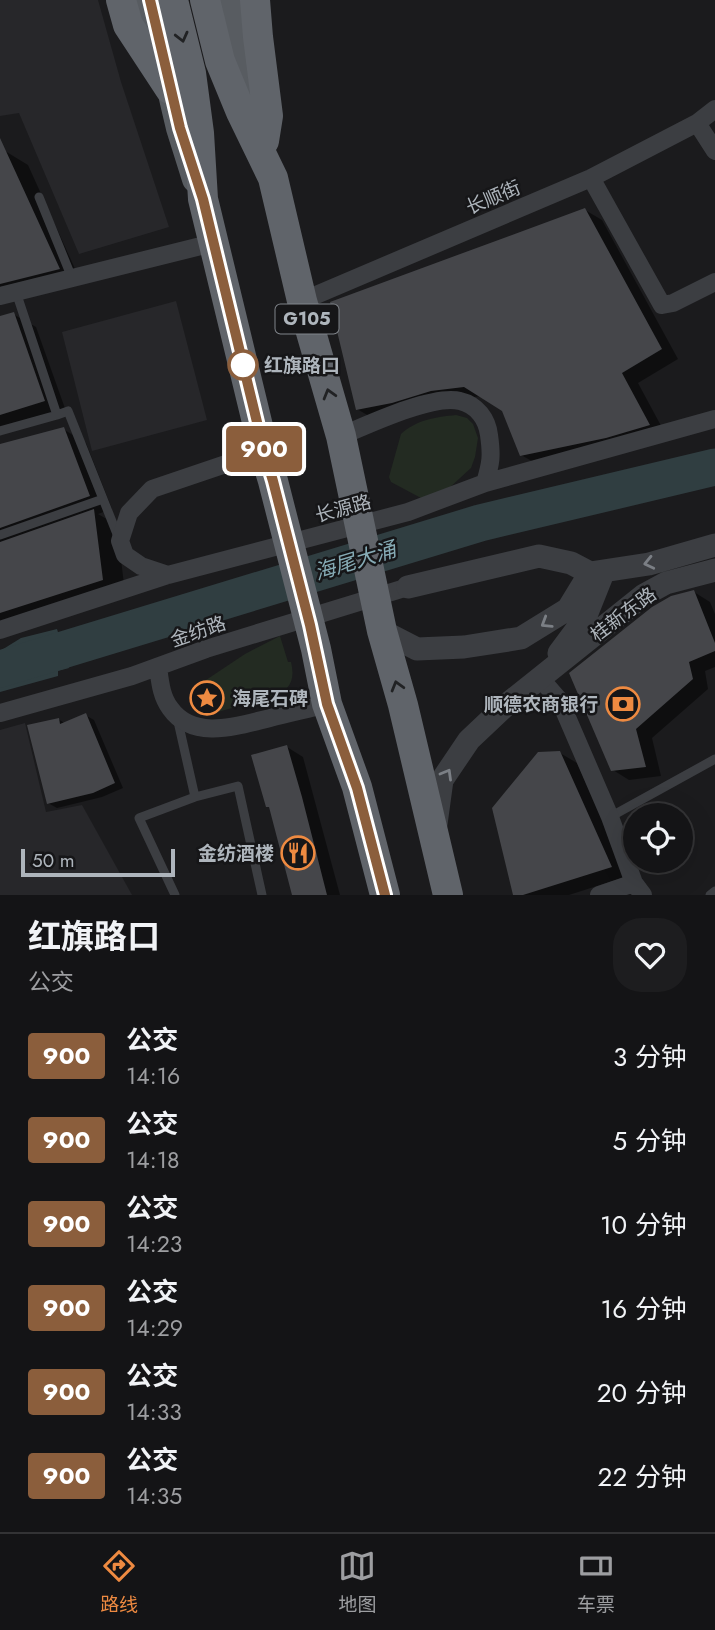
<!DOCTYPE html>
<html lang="zh">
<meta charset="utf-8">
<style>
body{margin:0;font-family:Jost,"Noto Sans SC",sans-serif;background:#1d1d1f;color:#f1f3f6;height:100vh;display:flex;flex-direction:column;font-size:26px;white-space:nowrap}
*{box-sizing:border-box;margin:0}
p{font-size:23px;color:#9d9ea1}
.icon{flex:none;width:38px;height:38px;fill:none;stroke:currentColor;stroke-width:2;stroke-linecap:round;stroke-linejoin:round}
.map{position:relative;height:895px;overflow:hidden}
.drawer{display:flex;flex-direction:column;background:#141416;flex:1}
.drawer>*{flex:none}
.badge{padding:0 14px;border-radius:5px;font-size:24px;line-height:46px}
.tools{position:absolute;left:623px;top:803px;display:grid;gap:14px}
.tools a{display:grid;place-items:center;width:70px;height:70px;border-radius:50%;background:#141416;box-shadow:0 7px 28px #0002,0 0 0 2px #333335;font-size:35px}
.scale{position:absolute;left:21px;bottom:18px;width:154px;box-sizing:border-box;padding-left:7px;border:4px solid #aeb5bc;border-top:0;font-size:19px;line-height:24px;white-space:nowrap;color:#aeb5bc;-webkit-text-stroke:5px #161618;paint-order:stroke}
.map>.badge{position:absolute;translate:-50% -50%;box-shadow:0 0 0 4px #fff}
.round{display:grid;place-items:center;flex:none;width:74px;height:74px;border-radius:28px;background:#1d1d1f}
.headline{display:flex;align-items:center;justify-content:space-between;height:119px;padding:0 28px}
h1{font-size:33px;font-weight:700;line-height:52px}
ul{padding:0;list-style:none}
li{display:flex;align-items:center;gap:21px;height:84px;padding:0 28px}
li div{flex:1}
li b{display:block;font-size:26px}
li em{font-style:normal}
li .badge{min-width:77px;font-weight:700;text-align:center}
.tab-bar{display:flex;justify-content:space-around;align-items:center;height:98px;border-top:2px solid #333335;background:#141416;font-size:19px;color:#9d9ea1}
.tab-bar a{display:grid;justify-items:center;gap:4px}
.tab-bar .current{color:#ee8a41}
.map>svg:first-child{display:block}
.built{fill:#27272a}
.green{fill:#232b22}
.water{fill:#303e41}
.shadow{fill:#0007}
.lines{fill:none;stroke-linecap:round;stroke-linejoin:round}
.river{stroke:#303e41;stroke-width:37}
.building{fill:#45464a}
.service{stroke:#3c3e42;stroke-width:9}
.minor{stroke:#3c3e42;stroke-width:18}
.tertiary{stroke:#3c3e42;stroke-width:23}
.primary{stroke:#585c61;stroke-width:28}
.trunk{stroke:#60646a;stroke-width:30}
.oneway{stroke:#212224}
.oneway2{stroke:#7b7f85}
.line-casing{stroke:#fff;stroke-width:16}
.line{stroke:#8b5e3c;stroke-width:10}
.stop-dot{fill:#fff;stroke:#8b5e3c;stroke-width:3.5}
.labels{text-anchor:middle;stroke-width:5;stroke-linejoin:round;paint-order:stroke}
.shield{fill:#161618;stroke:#80858b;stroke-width:2}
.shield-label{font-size:18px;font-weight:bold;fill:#aeb5bc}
.street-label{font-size:19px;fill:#aeb5bc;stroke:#161618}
.stop-label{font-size:19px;font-weight:bold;fill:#aeb5bc;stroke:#161618;text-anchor:start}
.poi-label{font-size:19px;font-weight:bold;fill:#aeb5bc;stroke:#161618;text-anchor:end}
.water-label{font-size:21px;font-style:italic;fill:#86abb5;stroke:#161618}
</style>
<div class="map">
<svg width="715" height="895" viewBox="0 0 715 895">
<rect width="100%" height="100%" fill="#1b1b1d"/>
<path class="built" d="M0,0H98L121,82L169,227L79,254L19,113L0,116Z
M176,301L207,420L92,451L62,332Z
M25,723L46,812L82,805L132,895H0V730Z"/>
<path class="green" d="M456,415L467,418L473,424L478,438L475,457L471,468L448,489L421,498L391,482L389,477L401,434C416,420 436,417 456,415Z
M280,636L288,662H291C293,671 294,680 287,688C278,698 232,707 218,712C205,710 196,697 200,684L245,654Z"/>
<path class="water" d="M57,629L69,668L58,671V676L0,692V651L21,638Z"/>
<path class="shadow" d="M5,151L28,165L81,282L0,303V153Z
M585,210L602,220L678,359L638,383L666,435L539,465L521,455L503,410L482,396L449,400L374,419L357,409Z
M13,314L36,327L67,414L0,435V318Z
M63,429L86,443L112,509L98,514L117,525L125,593L0,633V445Z
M694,592L710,602L715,614V667L705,671L708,689L652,738L661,776L629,780L613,770Z
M85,715L94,720L123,788L102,797L57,808L48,803L58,719L66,724Z
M287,747L303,757L340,895H294Z
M560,753L577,763L628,876L569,895H515Z"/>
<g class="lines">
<path class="river" d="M0,669L480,523L715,467"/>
</g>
<path class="building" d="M0,138L60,269L0,284Z
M585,208L662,349L622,373L650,425L606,438L520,456L502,411L464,387L431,391L392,403L356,410L330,302Z
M14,312L45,401L0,415V316Z
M64,427L90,496L0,528V444Z
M94,509L103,580L0,613V542Z
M694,590L715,643V651L689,662L693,679L636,729L646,767L611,771L569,673L652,607L671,596Z
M86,713L115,783L93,793L47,804L27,725L59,718L60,724Z
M287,745L302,797L327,895H292L269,807H266L251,755Z
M560,751L612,867L523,895H513L492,808L538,752Z"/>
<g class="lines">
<path class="service" d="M39,197L72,278
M16,292L57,415L68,411L119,539
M0,431L57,415
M0,535L103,499
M177,717L195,797
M610,817L715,759
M175,895L139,818L195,797L238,786L262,895
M710,895L715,891"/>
<path class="minor" d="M697,123L715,109
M591,178L662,305L673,303L715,282
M0,296L213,243
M302,301L591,178L697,123L715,151
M341,436C367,425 433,394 460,401C477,405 487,419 489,435C492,456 491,463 485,483
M168,575L141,566L125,555L120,541L129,513L152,489L264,451
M0,630L168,575L408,512L485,483L715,419
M158,667C160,681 161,696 170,708C193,741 237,726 270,718C289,713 308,709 327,704
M540,678L560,701L610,817L634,883L643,895
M0,713L132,676L206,649L408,587
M599,895L634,883"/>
<path class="tertiary" d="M408,587L539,556L571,563L590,573L649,564L715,545
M382,631L417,649L464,647L521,638L568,609L590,573
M559,653L585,618L603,573
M436,824L442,780L469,740L505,706L644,595L666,583L715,570"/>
<path class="primary" d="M150,0L180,128L196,179
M232,0L254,97"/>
<path class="trunk" d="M121,0L128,25L170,89
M173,0L191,73L199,133L203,199L264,451L273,481L316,649L327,704L357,787L385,895
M205,0L220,61L241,112L273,178L302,301L341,436L382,631L403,705L448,895
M255,0L258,37L268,116L264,141"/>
</g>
<defs><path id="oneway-chevron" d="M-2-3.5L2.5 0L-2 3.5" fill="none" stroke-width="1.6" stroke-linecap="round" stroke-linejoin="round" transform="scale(1.75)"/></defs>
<g class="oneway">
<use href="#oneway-chevron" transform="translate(182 37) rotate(76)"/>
<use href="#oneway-chevron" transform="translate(329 394) rotate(-106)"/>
<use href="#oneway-chevron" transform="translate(397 686) rotate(-106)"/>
</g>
<g class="oneway2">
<use href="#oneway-chevron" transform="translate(649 563) rotate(167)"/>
<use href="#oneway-chevron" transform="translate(546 623) rotate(148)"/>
<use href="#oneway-chevron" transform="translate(447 774) rotate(-60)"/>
</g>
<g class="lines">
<defs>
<path id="line" d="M150,0L180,128L203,199L264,451L273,481L310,625L327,704L357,788L385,895"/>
</defs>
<use href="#line" class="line-casing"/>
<use href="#line" class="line"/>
</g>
<defs>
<symbol id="sight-ring" viewBox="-11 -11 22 22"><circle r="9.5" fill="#161618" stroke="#ee8a41" stroke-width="1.5"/><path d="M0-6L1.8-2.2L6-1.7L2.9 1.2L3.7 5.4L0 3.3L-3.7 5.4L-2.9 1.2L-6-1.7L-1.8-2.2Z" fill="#ee8a41"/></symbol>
<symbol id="bank-ring" viewBox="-11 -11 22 22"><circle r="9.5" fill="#161618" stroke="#ee8a41" stroke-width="1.5"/><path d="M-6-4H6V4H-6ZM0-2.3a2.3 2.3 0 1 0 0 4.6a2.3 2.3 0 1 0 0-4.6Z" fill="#ee8a41"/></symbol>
<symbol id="restaurant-ring" viewBox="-11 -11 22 22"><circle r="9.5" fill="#161618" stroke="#ee8a41" stroke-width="1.5"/><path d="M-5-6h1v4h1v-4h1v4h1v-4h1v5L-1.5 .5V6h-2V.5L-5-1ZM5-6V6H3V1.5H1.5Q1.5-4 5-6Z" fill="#ee8a41"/></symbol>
</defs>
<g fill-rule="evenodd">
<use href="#sight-ring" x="188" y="679" width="38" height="38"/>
<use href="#bank-ring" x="604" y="685" width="38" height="38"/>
<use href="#restaurant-ring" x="279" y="834" width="38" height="38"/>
</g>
<circle class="stop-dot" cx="243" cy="365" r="14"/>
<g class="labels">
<rect class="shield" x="275.5" y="304.5" width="63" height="29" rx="5"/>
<g class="shield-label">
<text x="307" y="325">G105</text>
</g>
<g class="street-label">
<text transform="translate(493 197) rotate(-23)" y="7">长顺街</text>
<text transform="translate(343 508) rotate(-15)" y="7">长源路</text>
<text transform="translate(623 614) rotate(-37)" y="7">桂新东路</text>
<text transform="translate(198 631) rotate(-19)" y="7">金纺路</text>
</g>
<g class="stop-label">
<text x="264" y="372">红旗路口</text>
</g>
<g class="poi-label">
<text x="232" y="705" text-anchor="start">海尾石碑</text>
<text x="598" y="711">顺德农商银行</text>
<text x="274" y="860">金纺酒楼</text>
</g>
<g class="water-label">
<text transform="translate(355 561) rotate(-17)" y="7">海尾大涌</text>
</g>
</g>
</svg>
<div class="tools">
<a><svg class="icon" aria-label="locate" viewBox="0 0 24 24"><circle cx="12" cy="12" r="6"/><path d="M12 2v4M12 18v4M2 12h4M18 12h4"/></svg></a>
</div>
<div class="scale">50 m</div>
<b class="badge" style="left:264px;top:449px;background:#8b5e3c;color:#fff">900</b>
</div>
<section class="drawer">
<div class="headline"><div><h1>红旗路口</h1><p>公交</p></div><a class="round"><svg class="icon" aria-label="heart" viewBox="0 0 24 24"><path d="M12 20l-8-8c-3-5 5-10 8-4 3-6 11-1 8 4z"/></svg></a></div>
<ul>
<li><span class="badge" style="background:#8b5e3c;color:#fff">900</span><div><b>公交</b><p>14:16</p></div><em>3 分钟</em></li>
<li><span class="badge" style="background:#8b5e3c;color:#fff">900</span><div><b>公交</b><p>14:18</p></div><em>5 分钟</em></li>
<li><span class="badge" style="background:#8b5e3c;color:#fff">900</span><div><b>公交</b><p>14:23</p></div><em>10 分钟</em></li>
<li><span class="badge" style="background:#8b5e3c;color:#fff">900</span><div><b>公交</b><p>14:29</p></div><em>16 分钟</em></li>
<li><span class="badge" style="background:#8b5e3c;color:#fff">900</span><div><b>公交</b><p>14:33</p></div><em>20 分钟</em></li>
<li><span class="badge" style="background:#8b5e3c;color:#fff">900</span><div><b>公交</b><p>14:35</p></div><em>22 分钟</em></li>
</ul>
</section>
<nav class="tab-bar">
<a class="current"><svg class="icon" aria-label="directions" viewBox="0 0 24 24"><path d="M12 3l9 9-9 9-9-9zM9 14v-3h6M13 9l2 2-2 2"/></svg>路线</a>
<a><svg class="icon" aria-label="map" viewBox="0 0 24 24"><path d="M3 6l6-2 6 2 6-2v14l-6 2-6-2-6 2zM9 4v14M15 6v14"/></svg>地图</a>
<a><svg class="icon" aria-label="tickets" viewBox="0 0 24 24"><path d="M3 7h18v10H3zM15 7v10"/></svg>车票</a>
</nav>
